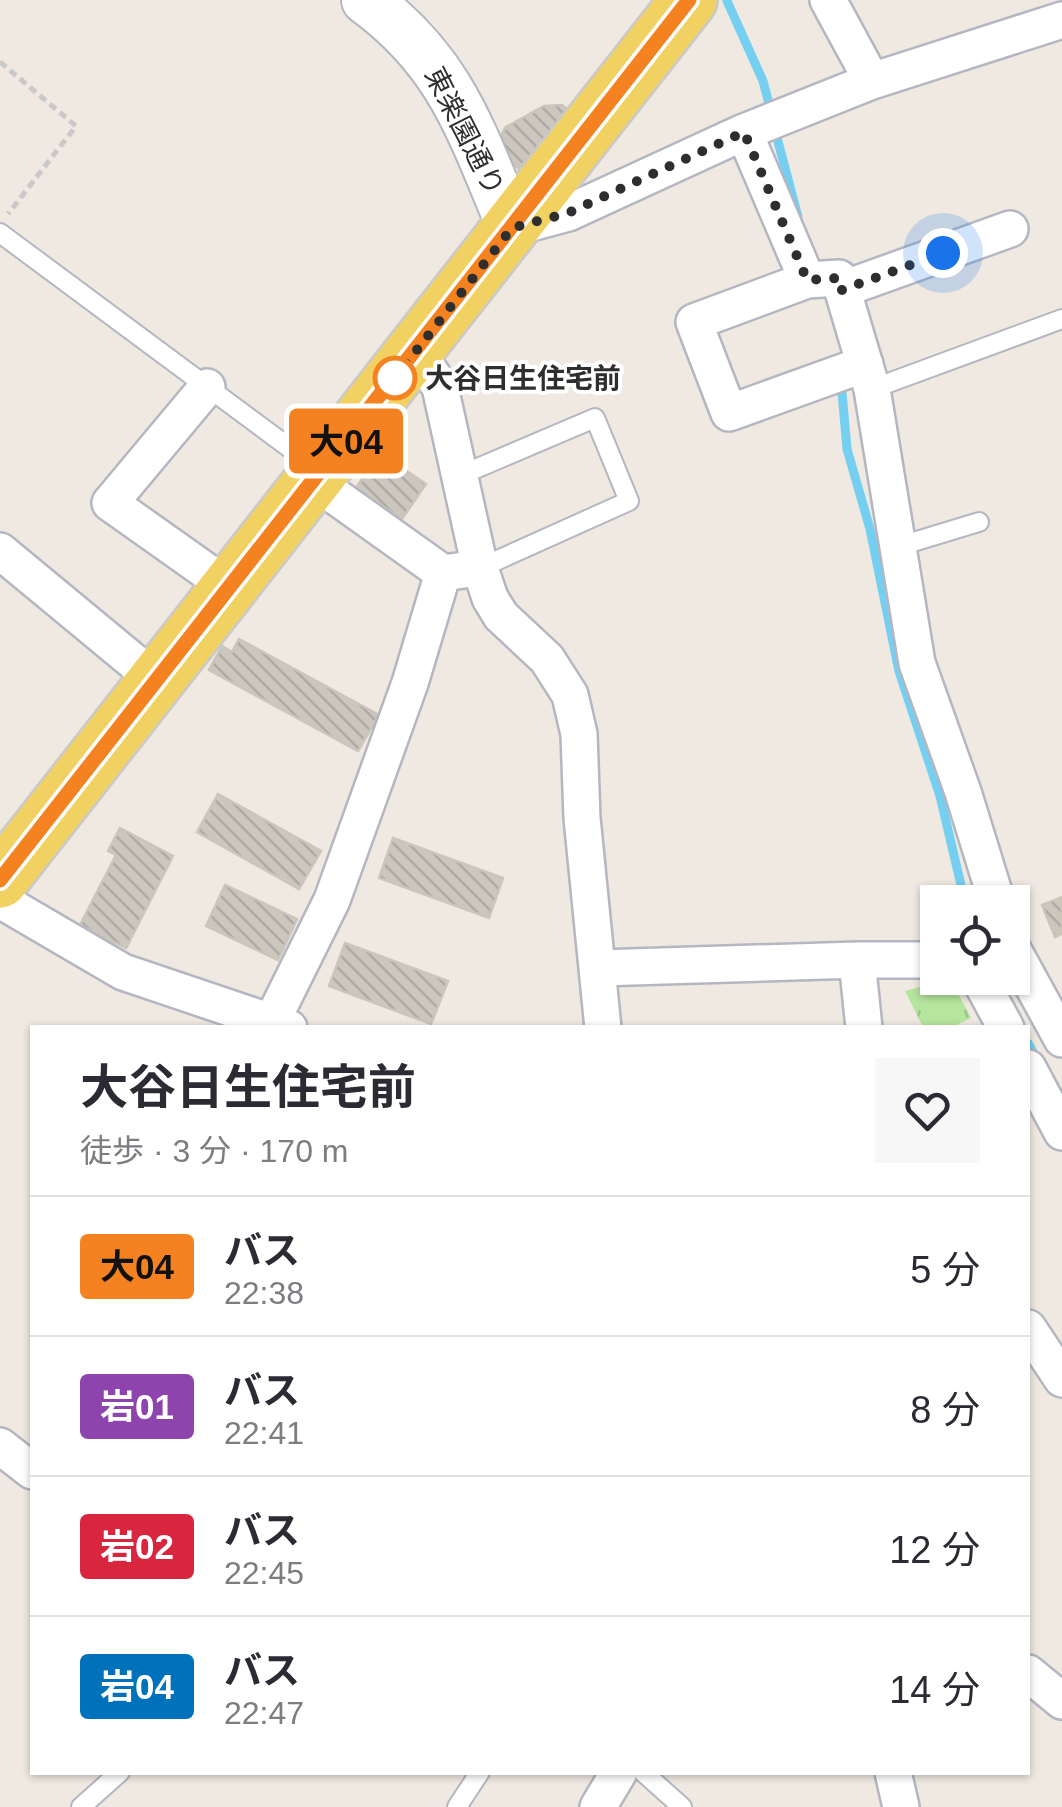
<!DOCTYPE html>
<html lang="ja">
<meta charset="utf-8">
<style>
body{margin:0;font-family:Helvetica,"Noto Sans JP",sans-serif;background:#f7f7f7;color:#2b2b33;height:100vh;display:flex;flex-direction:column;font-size:38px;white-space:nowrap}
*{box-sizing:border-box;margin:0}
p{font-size:32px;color:#7c7c81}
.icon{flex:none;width:55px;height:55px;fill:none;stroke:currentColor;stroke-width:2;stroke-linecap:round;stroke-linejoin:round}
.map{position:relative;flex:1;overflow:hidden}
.panel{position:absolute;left:30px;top:1025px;width:1000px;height:750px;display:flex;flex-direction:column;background:#fff;border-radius:0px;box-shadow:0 2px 8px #0004}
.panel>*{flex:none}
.badge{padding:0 20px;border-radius:8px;font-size:35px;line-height:65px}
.buttons{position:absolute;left:920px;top:885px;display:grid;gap:20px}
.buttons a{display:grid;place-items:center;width:110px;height:110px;border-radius:0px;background:#fff;box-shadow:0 2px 8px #0004;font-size:50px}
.you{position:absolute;width:50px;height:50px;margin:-25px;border:8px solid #fff;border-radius:50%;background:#1a73e8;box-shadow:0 0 0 15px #1a73e833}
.map>.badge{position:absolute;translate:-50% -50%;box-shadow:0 0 0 5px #fff}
.round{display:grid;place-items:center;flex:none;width:105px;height:105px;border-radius:0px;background:#f7f7f7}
.head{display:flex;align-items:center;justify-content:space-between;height:170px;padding:0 50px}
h1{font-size:48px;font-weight:700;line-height:75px}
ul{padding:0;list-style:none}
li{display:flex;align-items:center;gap:30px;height:140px;padding:0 50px;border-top:2px solid #e1e1e2}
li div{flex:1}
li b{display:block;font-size:38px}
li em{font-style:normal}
li .badge{min-width:110px;font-weight:700;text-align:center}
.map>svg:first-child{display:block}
.park{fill:url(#park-tufts)}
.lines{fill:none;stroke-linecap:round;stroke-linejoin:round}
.stream{stroke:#75cff0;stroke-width:9}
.building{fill:url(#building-back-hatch);stroke:#cbc5ba;stroke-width:2.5}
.lane-casing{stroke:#b4b7c1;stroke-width:22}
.street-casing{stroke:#b4b7c1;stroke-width:40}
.secondary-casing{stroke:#b4b7c1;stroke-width:52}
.primary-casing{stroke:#c9c9c9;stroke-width:60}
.path{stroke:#c9c9c9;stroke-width:5;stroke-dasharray:8 5;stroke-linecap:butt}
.lane{stroke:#fff;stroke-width:18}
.street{stroke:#fff;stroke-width:35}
.secondary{stroke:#fff;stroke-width:48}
.primary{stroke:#f2d163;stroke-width:55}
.line-casing{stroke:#fff;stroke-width:22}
.line{stroke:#f58220;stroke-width:15}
.walk{stroke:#2e2e2e;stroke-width:10;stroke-dasharray:0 18}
.stop-dot{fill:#fff;stroke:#f58220;stroke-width:5}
.labels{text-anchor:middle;stroke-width:8;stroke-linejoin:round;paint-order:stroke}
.street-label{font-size:28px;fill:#2e2e2e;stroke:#fff}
.stop-label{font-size:28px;font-weight:bold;fill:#2e2e2e;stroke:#fff;text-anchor:start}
</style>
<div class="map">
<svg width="1062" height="1807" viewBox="0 0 1062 1807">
<defs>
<pattern id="park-tufts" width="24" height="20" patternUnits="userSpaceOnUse" patternTransform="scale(2.5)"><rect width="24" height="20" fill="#b6e59e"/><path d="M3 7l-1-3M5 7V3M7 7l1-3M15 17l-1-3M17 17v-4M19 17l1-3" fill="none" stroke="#9dc588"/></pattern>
<pattern id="building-back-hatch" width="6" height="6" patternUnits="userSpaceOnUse" patternTransform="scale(2.5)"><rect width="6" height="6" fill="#cbc7bf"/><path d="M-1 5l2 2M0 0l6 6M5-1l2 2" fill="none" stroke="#afaba4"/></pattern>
</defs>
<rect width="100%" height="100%" fill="#efe9e1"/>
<path class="park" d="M942,981L953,984L971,1018L952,1027H923L905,991Z"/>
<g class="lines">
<path class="stream" d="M727,1L763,81L772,115
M775,130L798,217
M841,381L847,449L870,529L899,671L940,796L965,902
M1028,1043L1038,1061"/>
</g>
<path class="building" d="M562,105L568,110L519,169L505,156L500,137L506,127L544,106Z
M380,453L426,484L402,519L356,488Z
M239,639L379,715L358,751L209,670L222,646L232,652Z
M218,794L321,851L299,889L197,832Z
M120,828L173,856L126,948L80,925L116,855L108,851Z
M393,838L503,878L489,918L379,878Z
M225,885L297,919L278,960L206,926Z
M1062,897V934L1055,937L1042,905Z
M345,943L448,981L431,1024L329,986Z"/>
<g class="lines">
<defs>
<path id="lane" d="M0,233L303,458L309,472
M872,389L1062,319
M461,475L595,418L629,501L480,568
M900,546L979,522
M643,1772L682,1807
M81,1807L120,1772
M457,1807L480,1772"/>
<path id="street" d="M828,0L872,81
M744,132L807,280L839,278L872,389L917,663L963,792L997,902
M512,228L568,213L744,132L872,81L1062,20
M807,280L694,322L729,413L865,364
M843,289L1010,229
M417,351L440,387L480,568L490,598L501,616L547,659L570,695L579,734L582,818L603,1028
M207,387L110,503L230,588
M314,481L443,573L464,570
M0,551L157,681
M0,900L123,972L289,1028
M1012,948L1062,1039
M598,968L857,960
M979,978L1006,1028
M272,1021L332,900L410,683L443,573
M864,1028L857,960H938
M1028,1068L1062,1132
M1028,1328L1062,1379
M0,1446L32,1471
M1028,1673L1062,1701
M893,1772L901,1807
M598,1807L619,1772"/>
<path id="secondary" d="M366,0C452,63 472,134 512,228"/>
<path id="primary" d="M0,880L689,0"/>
</defs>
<use href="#lane" class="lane-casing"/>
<use href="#street" class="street-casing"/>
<use href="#secondary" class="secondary-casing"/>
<use href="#primary" class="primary-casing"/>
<path class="path" d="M0,62L76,126L8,214"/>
<use href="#lane" class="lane"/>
<use href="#street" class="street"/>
<use href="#secondary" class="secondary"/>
<use href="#primary" class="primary"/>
</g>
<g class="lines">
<defs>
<path id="line" d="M0,880L689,0"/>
</defs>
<use href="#line" class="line-casing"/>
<use href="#line" class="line"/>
<path class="walk" d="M395,378L512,228L568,213L744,132L807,280L840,278L842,290L943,253"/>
</g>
<circle class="stop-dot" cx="395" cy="378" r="20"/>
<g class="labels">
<g class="street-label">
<text transform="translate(465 131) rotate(63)" y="10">東楽園通り</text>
</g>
<g class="stop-label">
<text x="425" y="388">大谷日生住宅前</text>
</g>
</g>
</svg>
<div class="buttons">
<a><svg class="icon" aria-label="locate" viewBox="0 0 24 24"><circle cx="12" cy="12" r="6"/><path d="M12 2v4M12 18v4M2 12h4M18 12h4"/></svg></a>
</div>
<div class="you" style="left:943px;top:253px"></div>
<b class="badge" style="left:346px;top:441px;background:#f58220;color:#111">大04</b>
<section class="panel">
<div class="head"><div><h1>大谷日生住宅前</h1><p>徒歩 · 3 分 · 170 m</p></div><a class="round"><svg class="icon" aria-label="heart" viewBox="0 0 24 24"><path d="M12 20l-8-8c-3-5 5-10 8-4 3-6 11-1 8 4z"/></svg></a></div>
<ul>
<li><span class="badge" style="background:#f58220;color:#111">大04</span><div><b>バス</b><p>22:38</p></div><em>5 分</em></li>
<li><span class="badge" style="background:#8e44ad;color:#fff">岩01</span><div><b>バス</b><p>22:41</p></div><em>8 分</em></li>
<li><span class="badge" style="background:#d7263d;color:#fff">岩02</span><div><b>バス</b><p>22:45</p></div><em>12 分</em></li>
<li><span class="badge" style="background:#0072bc;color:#fff">岩04</span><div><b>バス</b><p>22:47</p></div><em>14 分</em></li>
</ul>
</section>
</div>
